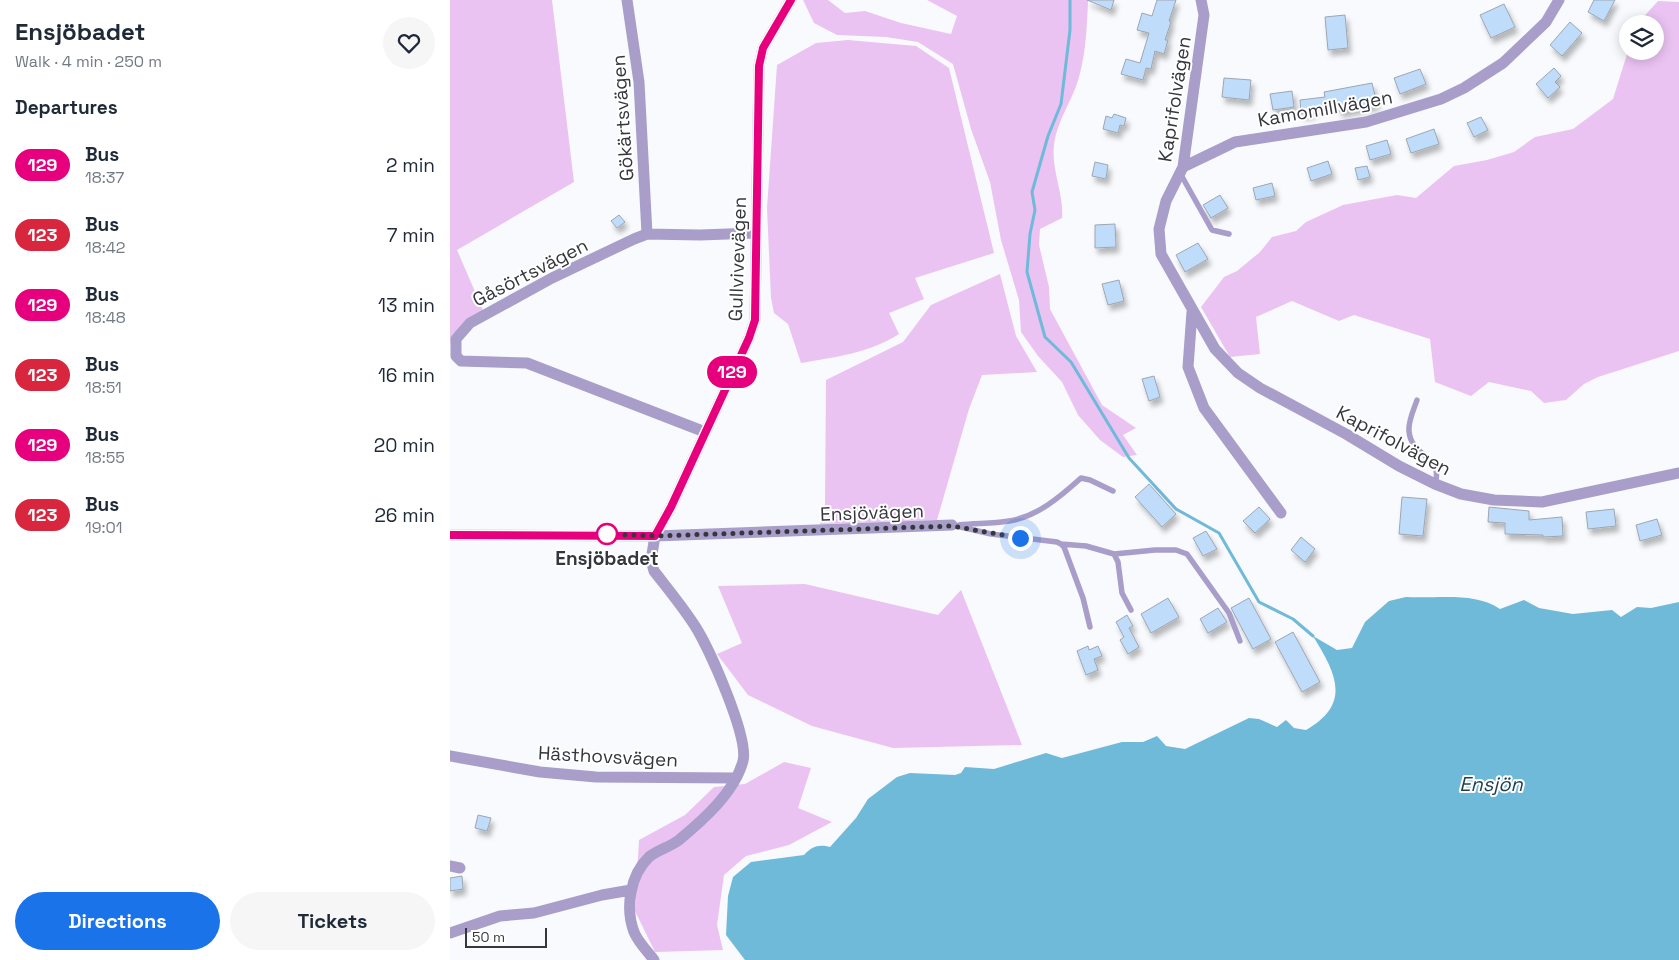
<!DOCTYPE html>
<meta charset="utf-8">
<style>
body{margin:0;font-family:"Space Grotesk",sans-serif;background:#f6f6f7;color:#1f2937;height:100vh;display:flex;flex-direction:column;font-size:19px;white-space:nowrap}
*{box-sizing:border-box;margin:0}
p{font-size:16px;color:#747a83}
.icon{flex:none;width:28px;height:28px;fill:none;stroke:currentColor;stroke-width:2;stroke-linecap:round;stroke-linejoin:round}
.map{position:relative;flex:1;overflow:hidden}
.panel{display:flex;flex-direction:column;background:#fff;width:450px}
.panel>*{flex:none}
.badge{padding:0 10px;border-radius:16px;font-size:18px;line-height:32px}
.tools{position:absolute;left:1169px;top:15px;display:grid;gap:10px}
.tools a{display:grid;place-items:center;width:45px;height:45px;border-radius:50%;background:#fff;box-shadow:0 2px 12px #0003;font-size:25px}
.scale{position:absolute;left:15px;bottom:12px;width:82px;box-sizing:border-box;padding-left:5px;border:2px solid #35373c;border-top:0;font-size:14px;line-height:18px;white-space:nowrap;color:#35373c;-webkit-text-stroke:4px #fff;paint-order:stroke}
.you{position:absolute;width:25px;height:25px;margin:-12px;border:4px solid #fff;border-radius:50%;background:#1a73e8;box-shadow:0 0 0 8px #1a73e833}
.map>.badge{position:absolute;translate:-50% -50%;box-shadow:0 0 0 2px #fff}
h2{padding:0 15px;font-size:19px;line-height:45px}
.round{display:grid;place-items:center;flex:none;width:52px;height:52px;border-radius:26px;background:#f6f6f7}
.head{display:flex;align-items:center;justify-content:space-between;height:85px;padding:0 15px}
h1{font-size:24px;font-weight:700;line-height:38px}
.button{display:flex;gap:10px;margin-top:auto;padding:10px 15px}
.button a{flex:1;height:58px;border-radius:30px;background:#1a73e8;color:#fff;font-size:20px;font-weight:700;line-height:58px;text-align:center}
.button a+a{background:#f6f6f7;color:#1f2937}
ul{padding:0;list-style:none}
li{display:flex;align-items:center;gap:15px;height:70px;padding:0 15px}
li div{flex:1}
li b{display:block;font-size:19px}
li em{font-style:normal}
li .badge{min-width:55px;font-weight:700;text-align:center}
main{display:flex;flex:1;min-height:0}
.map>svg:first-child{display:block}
.green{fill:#eac3f2}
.water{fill:#6fb9d9}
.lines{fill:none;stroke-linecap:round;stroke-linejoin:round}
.stream{stroke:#6fb9d9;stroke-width:3}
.building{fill:#c0dcfb;stroke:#9ca6b2;filter:url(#shadow)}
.service{stroke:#a99dca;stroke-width:5.5}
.minor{stroke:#a99dca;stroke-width:11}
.line-casing{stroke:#fff;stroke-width:11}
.line{stroke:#e6007e;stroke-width:8}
.walk{stroke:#35373c;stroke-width:5;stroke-dasharray:0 9}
.stop-dot{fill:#fff;stroke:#e6007e;stroke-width:2.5}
.labels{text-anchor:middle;stroke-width:4;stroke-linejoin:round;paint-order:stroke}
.street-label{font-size:19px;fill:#35373c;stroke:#fff}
.stop-label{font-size:19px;font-weight:bold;fill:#35373c;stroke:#fff}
.water-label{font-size:20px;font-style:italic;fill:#1c3e4d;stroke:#fff}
</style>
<main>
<section class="panel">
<div class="head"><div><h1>Ensjöbadet</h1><p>Walk · 4 min · 250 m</p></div><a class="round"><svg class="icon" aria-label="heart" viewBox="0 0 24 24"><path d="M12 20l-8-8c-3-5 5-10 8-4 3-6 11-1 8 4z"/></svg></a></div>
<h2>Departures</h2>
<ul>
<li><span class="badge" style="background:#e6007e;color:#fff">129</span><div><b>Bus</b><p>18:37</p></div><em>2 min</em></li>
<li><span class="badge" style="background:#d7263d;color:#fff">123</span><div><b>Bus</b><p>18:42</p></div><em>7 min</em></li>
<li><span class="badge" style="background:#e6007e;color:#fff">129</span><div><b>Bus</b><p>18:48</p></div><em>13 min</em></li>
<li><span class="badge" style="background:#d7263d;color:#fff">123</span><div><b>Bus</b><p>18:51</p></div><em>16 min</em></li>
<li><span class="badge" style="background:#e6007e;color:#fff">129</span><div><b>Bus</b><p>18:55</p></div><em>20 min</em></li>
<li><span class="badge" style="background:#d7263d;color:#fff">123</span><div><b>Bus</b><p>19:01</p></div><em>26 min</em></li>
</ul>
<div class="button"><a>Directions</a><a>Tickets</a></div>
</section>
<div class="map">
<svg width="1229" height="960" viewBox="0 0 1229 960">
<defs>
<filter id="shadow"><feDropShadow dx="3" dy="5.5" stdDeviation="2.5" flood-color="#0004"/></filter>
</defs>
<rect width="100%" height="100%" fill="#f9fafd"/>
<path class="green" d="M0,0H102L124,182L7,250L33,310L2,335L0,344Z
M353,0H378L395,13L415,11L451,23L501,34L507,16L477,0H638C637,25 636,53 629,77C623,100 607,120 604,145C601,170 614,193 612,218L590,229L589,245L599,287L600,309L652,405L686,428L673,435L687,455L673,457L650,440L628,415L612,382L588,356L571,332L569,300L551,240L540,182L521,129L503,64L468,42L436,37L387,35L364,23Z
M1208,1L1229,2V351L1148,377L1134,384L1116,400L1094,403L1081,391L1039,382L1021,396L985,382L980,339L904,315L889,321L842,301L806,317L810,354L780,357L751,307L774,277L787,271L810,252L822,237L846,231L856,222L893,205L947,195L966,198L1004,166L1037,160L1064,152L1085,137L1123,129L1163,99L1178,51H1205V24H1187Z
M398,40L466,46L499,68L544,253L465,278L474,299L439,313L449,334C419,353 386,357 351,363L338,324L324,313L321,298L317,208L327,65L366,43Z
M550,274L566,336L587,372L532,375L519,409L487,520L370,524L375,504L376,380L453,342L481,305Z
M355,584L488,615L511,590L572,745L443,748L362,726L298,695L267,654L292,643L268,586Z
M334,762L361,768L348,808L382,822L339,845L296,856L274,875L267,925L273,950L205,952L185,911L189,840L235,815L264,787L295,784Z"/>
<path class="water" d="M956,597C986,599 1024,591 1050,609L1074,600L1089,608L1123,614L1162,610L1171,617L1187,607L1201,608L1229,602V960H295L276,935L278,896L283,877L301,862L354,855C362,846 369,844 380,847L406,818L418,799L447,777L460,773L505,775L511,773L515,767L544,769L596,753L612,758L672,742H693L707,736L716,746L735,749L799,718L809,719L827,727L836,720L844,728L856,730C903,703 885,672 863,636L887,650L902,648L915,622L939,601Z"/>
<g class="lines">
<path class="stream" d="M620,0V30L611,104L598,136L582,192L585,210L580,234L577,272L595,337L621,362L679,458L726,509L769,533L809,602L843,619L863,636"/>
</g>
<path class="building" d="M637,0H664L661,10Z
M707,0H726L719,21L721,22L715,40H718L714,54L705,51L701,69L696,68L693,80L671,74L676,59L690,63L699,33L687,30L692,13L702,16Z
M1144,0H1165L1154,21L1138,12Z
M1054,4L1065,27L1041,38L1030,15Z
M895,15L898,48L878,50L875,17Z
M1120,22L1132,33L1112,56L1100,45Z
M1104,68L1111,76L1105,82L1110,87L1098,98L1086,84Z
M970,69L976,84L950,94L944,78Z
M774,78L801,80L799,100L772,97Z
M922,83L927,104L890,112L888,104L861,108L862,113L851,114L850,100L875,97L874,92Z
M842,91L844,107L823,110L820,94Z
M664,114L676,118L674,126L670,125L668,133L653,129L656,116L662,118Z
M1031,117L1038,130L1024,137L1017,123Z
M984,129L989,144L961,153L956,139Z
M937,140L941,154L920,160L916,146Z
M878,161L882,174L861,181L857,168Z
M645,162L658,165L656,179L642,176Z
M917,166L920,177L908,180L905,168Z
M822,183L825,196L806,200L803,188Z
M770,195L778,208L761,218L753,205Z
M169,215L175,222L167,228L161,221Z
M665,224L666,247L645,248V225Z
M748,243L758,259L735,272L726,255Z
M669,280L674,301L658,305L652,284Z
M704,376L710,397L699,401L692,379Z
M699,484L726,514L712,527L685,497Z
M952,497L977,499L973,536L949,534Z
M809,507L820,519L805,533L793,521Z
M1039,507L1079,511V520L1112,517L1113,536L1093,537V535L1055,534V523L1038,522Z
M1164,509L1166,526L1138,529L1136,512Z
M1207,519L1212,535L1190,541L1186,525Z
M756,531L767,549L753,556L743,538Z
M851,537L865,549L855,562L841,550Z
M718,598L729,617L701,633L691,614Z
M799,598L821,639L803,649L781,608Z
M768,608L777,622L758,633L750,619Z
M677,615L683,626L679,628L689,647L678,654L670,640L674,637L666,622Z
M843,632L870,682L852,692L825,642Z
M638,646L639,650L648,646L652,656L644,659L648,670L636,675L627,651Z
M28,815L41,818L37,831L25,828Z
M12,876L13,889L0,891V878Z"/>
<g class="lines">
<path class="service" d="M730,173L762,230L779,234
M967,400C964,409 958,421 959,431C961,458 994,454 985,484
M502,525L541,534L607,542L611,544L636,546L664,554L705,550H726L737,554L779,613L790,641
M509,525C525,523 542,524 559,521C587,517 611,496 631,478L640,480L663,491
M611,544L614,547L633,598L640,627
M664,554L668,562L672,593L681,610"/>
<path class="minor" d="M177,0L189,82L197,234
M751,0L754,15L733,167L716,201L709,229L711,254L765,349L788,373L810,388L896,434L949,466L985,484L1011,494L1044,500L1092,502L1229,473
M733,167L785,142L916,122L991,99L1014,88L1053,63L1096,22L1109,0
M742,312L738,367L754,408L831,513
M255,432L77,363L11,361L6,356V339L20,323L102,278L184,239L197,234L250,235L305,233
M0,535L205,536L502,525
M0,756L90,772L146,777L285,778
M0,866L10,868
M0,933L50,916L84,913L152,895L181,890
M204,960C198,952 188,942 184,932C175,908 180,875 199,857C207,850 220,847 229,840C253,820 285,792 293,761C299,737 259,648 245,626C233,607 218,589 204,571L201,560L205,536L221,507L299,338L305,320L309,66L313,48L341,0"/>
</g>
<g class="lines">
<defs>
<path id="line" d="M0,535L205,536L221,507L299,338L305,320L309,66L313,48L341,0"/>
</defs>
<use href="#line" class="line-casing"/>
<use href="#line" class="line"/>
<path class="walk" d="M157,534L205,536L502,526L570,538"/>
</g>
<circle class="stop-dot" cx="157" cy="534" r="10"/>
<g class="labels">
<g class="street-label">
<text transform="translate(724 99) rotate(-81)" y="7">Kaprifolvägen</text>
<text transform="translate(875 108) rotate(-10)" y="7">Kamomillvägen</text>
<text transform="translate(172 118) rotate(-94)" y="7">Gökärtsvägen</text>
<text transform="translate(287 259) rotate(-88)" y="7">Gullvivevägen</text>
<text transform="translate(80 272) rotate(-27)" y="7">Gåsörtsvägen</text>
<text transform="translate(944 440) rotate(28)" y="7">Kaprifolvägen</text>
<text transform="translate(422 512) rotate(-2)" y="7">Ensjövägen</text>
<text transform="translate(158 756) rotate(3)" y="7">Hästhovsvägen</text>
</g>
<g class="stop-label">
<text x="157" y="565">Ensjöbadet</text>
</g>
<g class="water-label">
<text x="1041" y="791">Ensjön</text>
</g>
</g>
</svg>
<div class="tools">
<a><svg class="icon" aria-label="layers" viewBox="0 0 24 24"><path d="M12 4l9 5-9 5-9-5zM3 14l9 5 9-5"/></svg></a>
</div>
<div class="scale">50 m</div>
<div class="you" style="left:570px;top:538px"></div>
<b class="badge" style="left:282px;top:372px;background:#e6007e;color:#fff">129</b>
</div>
</main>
